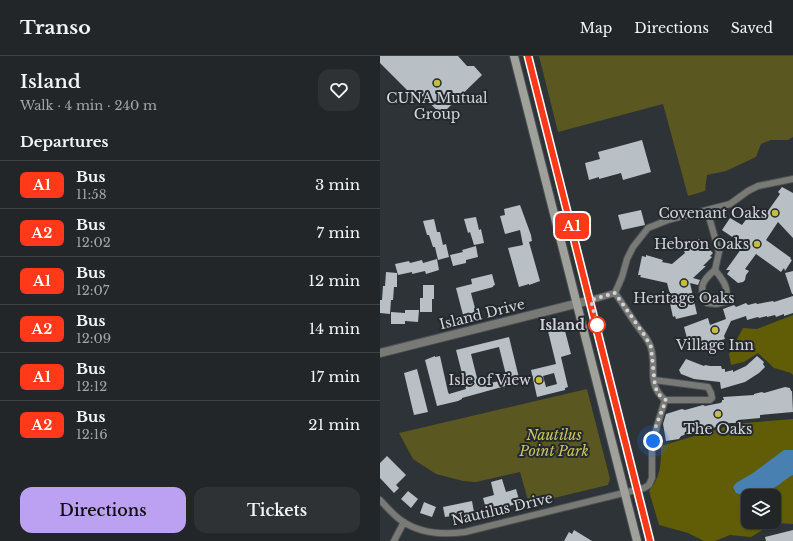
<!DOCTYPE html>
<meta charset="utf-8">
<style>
body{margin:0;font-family:"Libre Baskerville",serif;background:#2e3235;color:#f1f3f6;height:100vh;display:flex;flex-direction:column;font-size:15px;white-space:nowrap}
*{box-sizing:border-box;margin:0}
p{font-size:13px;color:#a2a5a8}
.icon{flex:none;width:22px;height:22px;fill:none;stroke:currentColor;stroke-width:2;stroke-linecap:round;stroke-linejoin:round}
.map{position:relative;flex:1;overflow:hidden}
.drawer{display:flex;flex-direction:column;background:#222629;width:380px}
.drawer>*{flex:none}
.badge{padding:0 8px;border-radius:6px;font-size:14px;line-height:26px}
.fabs{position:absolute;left:361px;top:433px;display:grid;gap:8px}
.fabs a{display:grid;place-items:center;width:40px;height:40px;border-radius:8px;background:#222629;box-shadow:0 1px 3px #0004,0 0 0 1px #3f4346;font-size:20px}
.you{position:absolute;width:20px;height:20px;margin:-10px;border:3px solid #fff;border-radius:50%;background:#1a73e8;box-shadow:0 0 0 6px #1a73e833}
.map>.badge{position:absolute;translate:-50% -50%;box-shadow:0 0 0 2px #fff}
h2{padding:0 20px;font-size:15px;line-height:36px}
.round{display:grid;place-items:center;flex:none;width:42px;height:42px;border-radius:12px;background:#2e3235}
.headline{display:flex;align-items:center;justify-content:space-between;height:68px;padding:0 20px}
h1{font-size:19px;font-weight:600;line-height:30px}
.cta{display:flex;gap:8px;margin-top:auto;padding:8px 20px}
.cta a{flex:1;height:46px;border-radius:12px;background:#bca0f2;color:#111;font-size:16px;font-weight:600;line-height:46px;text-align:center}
.cta a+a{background:#2e3235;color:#f1f3f6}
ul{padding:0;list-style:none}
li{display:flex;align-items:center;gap:12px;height:48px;padding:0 20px;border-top:1px solid #3f4346}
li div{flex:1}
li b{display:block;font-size:15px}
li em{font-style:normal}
li .badge{min-width:44px;font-weight:700;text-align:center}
header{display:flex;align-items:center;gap:24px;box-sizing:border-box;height:56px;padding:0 20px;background:#222629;border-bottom:1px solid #3f4346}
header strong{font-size:19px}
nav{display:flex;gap:22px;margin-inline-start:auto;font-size:14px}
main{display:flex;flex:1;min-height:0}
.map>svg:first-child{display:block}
.green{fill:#5a5721}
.forest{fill:#615c06;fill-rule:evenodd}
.water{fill:#4780b1}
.building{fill:#b8bfc5;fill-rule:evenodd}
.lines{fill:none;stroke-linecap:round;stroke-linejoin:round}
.minor-casing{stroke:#4b5054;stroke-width:8}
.tertiary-casing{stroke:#4b5054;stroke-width:10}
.secondary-casing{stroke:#4b5054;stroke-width:10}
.minor{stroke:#797976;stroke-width:6}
.tertiary{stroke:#797976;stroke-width:8}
.secondary{stroke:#a1a19c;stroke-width:8}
.line-casing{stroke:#fff;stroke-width:9}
.line{stroke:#ff391a;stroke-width:6}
.walk{stroke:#d2d5d8;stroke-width:4;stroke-dasharray:0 7.2}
.poi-dot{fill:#c4bd3e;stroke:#24292d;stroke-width:1.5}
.stop-dot{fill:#fff;stroke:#ff391a;stroke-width:2}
.labels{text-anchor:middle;stroke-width:4;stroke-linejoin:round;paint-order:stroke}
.poi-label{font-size:14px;fill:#d2d5d8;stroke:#24292d}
.street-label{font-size:14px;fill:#d2d5d8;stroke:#24292d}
.stop-label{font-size:14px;font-weight:bold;fill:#d2d5d8;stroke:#24292d;text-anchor:end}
.park-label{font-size:14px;font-style:italic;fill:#cbc55d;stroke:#24292d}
</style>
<header>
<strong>Transo</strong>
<nav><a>Map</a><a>Directions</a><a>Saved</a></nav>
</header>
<main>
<section class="drawer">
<div class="headline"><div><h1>Island</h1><p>Walk · 4 min · 240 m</p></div><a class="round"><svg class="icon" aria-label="heart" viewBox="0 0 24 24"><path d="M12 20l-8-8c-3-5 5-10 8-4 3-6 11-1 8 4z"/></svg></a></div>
<h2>Departures</h2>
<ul>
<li><span class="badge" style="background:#ff391a;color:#fff">A1</span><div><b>Bus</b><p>11:58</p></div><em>3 min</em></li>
<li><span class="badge" style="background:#ff391a;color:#fff">A2</span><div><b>Bus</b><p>12:02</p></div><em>7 min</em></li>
<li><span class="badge" style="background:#ff391a;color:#fff">A1</span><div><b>Bus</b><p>12:07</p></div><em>12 min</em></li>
<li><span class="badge" style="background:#ff391a;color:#fff">A2</span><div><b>Bus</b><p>12:09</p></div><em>14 min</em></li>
<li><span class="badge" style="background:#ff391a;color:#fff">A1</span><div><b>Bus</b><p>12:12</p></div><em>17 min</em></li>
<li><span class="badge" style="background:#ff391a;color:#fff">A2</span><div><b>Bus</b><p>12:16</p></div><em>21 min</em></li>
</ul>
<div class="cta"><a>Directions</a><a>Tickets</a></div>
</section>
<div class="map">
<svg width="413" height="485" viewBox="0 0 413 485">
<rect width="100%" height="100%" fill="#2d3337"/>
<path class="green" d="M159,0H413V81L408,84H391L381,88L376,101L346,115L327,119L325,135L308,140L283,48L178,76Z
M207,333L230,423L228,429L149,448L140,416L96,426L83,425L56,418L33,403L19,377Z"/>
<path class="forest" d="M413,259V319L411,317L394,312L378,297L364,306L351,309L349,298L363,272L377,273Z
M413,363V468L394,467L371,481L350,479L335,485H324L308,477L279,469L269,435C281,420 281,409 281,390L348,370L365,367ZM368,440H394V466H368Z"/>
<path class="water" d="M404,394H413V419C408,421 404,425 400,428C386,437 372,442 356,437L353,431L356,427L373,417Z"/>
<path class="building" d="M0,0H78L87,10H94L102,19L66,54L65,53L61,58L40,38L39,39L36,36L32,39L0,7Z
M262,84L271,116L243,124L241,117L219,123V121L209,124L205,107L220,103L218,96Z
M402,131L413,137V182L398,166L386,184L411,202L410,203L412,204L405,215L404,212L401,216L376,198L365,213L369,215L366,219L365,224L363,226L358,227L347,218L350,214H346L364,189L342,174L350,162L362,169L370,158L373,160L376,157L383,162L400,138L398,136Z
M140,149L151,179L152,185L149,186L160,225L149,229V228L139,231L128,192L143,189L140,174L125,178L120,160L125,159L124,153Z
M261,154L265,169L242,174L238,159Z
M96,161L99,174L101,173L104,187L94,189L90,176L88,177L84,163Z
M54,163L57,176H60L63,189L66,188L69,201L58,204L55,191H53L49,179H47L43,165Z
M319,183L333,197L330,200L332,201L323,210H326L313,222L320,224L318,229L310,227L317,258L296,263L295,260L293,261L291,252L289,242H291L287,227L260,221L261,219H258L262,200L266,201V199L283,204L282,206L292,208L305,197L304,195L316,184L317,185Z
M96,190L98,201L86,204V207L73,210L70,199L83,196L82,194Z
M57,203L59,214L46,218L45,215L32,218V216L18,219L15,208L29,205L30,207L42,204L43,207Z
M413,215V238H412L405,217Z
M6,216L17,217V231H14L13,244H11L10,258L0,257V244H2L3,230H5Z
M112,218L115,229L113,230V231L91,237L96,256L83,259L76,232L92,228L91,223Z
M43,229H54V243H52V256H40V242H43Z
M413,240V257L404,260V258L396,261L395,259L387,261V260L379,262L378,261L367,264L366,260L351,265L344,280L345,283L312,292L317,284L308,286L304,271L328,262L330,269L346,263L343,253L354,249L356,251L366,247L368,249L376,247L377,248L393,245L394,246Z
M25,254H39L38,266L25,265V268H11V256L25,257Z
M184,271L191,298L181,301L188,331L185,332V334L157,341L151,314L176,308L168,275ZM174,317L177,328L166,331L163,320Z
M129,281L140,326L82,342V343L78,345L57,350L45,304L55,300V301L60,300L68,336L69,338L86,333L76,294ZM119,291L127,323L99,330L91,298Z
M377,300L384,306L383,308L385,311L379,317L365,326L341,333L340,326L314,323L301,318L299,314L306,303L324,310L325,309L330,310H341L342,313H345V316L353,314V316L366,310Z
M37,313L48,356L34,359L24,317Z
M405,331L410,332L411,335H412L413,356L380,359V362L358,364V367H350L329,373L328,371L301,380L299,383L286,385L283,368L286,358L302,353L305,354L323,349L325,350L340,347L342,346V344H344L343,341L374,339V338L382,336L384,337Z
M7,400L26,419L16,429L19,432L14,437L0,422V407Z
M122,423L126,436L136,433L140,447L107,456L103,442L114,439L111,426Z
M28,435L38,443L31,452L21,443Z
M92,445L94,456L65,461L63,451Z
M44,446L56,451L52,461L40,457Z
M194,474L212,485H184L189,476L192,478Z
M413,474V485H386L385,481Z"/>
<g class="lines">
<defs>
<path id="minor" d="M327,154L339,196L335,214
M335,214C343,224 350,232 345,246L336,248L327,247C318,233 322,224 335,214Z
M235,237C243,248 250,260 258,271C263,278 269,284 271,292C277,313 266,327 285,344H330L332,342L331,337L328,331L274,324
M211,244L235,237L242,221L247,203L253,191L268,172L288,164L350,148L368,135L378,130L413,123
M0,444C7,451 14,460 22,465C41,478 63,479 85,476L264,432L269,429L272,422V392L277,370L285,344
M14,485L24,466"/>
<path id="tertiary" d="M0,297L211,244"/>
<path id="secondary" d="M134,0L257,485
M148,0L270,485"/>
</defs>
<use href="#minor" class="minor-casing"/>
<use href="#tertiary" class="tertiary-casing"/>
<use href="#secondary" class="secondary-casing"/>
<use href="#minor" class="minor"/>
<use href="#tertiary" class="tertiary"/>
<use href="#secondary" class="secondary"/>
</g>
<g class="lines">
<defs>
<path id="line" d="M148,0L270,485"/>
</defs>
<use href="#line" class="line-casing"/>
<use href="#line" class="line"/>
<path class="walk" d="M217,269L211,244L235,237L265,280L271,291L275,330L278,338L286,344L276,370L273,385"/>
</g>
<g class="poi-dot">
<circle cx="57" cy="27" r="4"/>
<circle cx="395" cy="157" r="4"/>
<circle cx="377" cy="188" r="4"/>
<circle cx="304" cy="227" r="4"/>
<circle cx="335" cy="274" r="4"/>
<circle cx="159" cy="324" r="4"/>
<circle cx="338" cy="358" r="4"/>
</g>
<circle class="stop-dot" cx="217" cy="269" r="8"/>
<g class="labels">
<g class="poi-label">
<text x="57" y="47">CUNA Mutual<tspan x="57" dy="16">Group</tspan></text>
<text x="387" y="162" text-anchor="end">Covenant Oaks</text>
<text x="369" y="193" text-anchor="end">Hebron Oaks</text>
<text x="304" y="247">Heritage Oaks</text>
<text x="335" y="294">Village Inn</text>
<text x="151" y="329" text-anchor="end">Isle of View</text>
<text x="338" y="378">The Oaks</text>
</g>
<g class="street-label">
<text transform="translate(102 258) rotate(-14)" y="5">Island Drive</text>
<text transform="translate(122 453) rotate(-13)" y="5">Nautilus Drive</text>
</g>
<g class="stop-label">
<text x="205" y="274">Island</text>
</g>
<g class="park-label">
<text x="174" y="384">Nautilus<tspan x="174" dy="16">Point Park</tspan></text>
</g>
</g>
</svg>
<div class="fabs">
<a><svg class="icon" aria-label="layers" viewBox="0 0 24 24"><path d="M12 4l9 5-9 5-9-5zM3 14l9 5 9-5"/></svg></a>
</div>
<div class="you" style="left:273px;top:385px"></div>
<b class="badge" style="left:192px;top:170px;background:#ff391a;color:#fff">A1</b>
</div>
</main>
